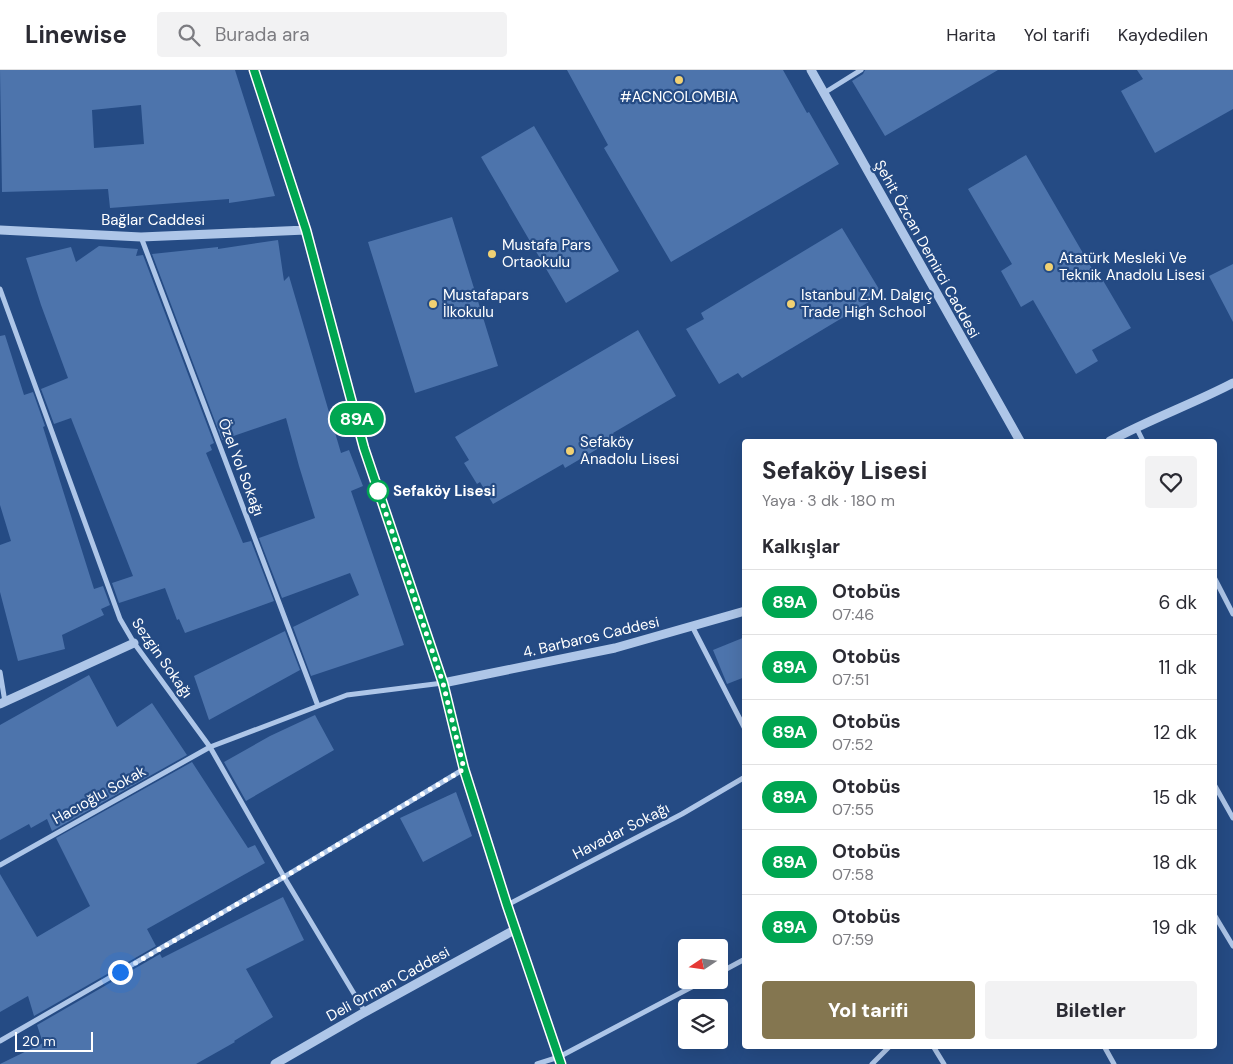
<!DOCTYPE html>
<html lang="tr">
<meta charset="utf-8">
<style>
body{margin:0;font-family:"DM Sans",sans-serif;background:#f2f2f3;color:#2b2b33;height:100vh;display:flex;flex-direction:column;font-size:19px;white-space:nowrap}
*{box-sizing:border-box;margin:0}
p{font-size:16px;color:#7c7c81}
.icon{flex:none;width:28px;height:28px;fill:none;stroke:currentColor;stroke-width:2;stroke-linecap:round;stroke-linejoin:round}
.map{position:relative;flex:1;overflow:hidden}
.panel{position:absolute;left:742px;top:369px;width:475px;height:610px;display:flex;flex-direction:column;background:#fff;border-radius:5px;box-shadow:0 5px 20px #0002}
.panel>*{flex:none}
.badge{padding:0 10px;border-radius:16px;font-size:18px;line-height:32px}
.needle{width:32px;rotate:257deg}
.tools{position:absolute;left:678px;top:869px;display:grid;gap:10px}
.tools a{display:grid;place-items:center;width:50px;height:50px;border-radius:5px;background:#fff;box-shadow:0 5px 20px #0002;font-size:25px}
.scale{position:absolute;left:15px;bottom:12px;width:78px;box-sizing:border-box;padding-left:5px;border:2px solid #fff;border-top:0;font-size:14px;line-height:18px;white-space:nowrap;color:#fff;-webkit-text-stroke:4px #254b84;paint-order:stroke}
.you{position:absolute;width:25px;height:25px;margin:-12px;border:4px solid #fff;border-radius:50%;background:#1a73e8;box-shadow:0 0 0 8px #1a73e833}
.map>.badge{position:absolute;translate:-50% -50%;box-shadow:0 0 0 2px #fff}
h2{padding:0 20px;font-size:19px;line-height:45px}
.round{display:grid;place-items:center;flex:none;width:52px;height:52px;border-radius:5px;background:#f2f2f3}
.summary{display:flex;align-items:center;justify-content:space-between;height:85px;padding:0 20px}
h1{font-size:24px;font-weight:800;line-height:38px}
.action{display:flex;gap:10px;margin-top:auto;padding:10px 20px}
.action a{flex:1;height:58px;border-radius:5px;background:#847650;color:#fff;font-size:20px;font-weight:800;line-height:58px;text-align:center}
.action a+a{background:#f2f2f3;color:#2b2b33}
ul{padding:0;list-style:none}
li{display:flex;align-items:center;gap:15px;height:65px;padding:0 20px;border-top:1px solid #e1e1e2}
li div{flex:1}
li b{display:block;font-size:19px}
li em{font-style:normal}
li .badge{min-width:55px;font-weight:700;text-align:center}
header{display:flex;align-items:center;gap:30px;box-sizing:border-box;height:70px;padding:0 25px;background:#fff;border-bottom:1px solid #e1e1e2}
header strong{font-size:24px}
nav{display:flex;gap:28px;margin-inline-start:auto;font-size:18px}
.search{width:350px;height:45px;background:#f2f2f3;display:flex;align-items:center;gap:12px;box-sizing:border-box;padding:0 18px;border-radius:5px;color:#7c7c81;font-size:19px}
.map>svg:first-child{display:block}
.building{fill:#4d74ac;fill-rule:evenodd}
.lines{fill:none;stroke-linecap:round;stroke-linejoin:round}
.minor{stroke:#aec6e8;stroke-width:5}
.tertiary{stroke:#aec6e8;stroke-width:9}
.line-casing{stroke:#fff;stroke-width:11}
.line{stroke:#00a651;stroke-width:8}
.walk{stroke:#fff;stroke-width:5;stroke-dasharray:0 9}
.poi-dot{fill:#f1d173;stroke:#254b84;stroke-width:2}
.stop-dot{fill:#fff;stroke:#00a651;stroke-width:2.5}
.labels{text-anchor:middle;stroke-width:4.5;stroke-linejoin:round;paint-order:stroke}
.poi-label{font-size:15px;fill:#fff;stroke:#254b84;text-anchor:start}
.street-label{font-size:15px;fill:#fff;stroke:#254b84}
.stop-label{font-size:15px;font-weight:bold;fill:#fff;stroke:#254b84;text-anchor:start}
</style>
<header>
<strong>Linewise</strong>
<div class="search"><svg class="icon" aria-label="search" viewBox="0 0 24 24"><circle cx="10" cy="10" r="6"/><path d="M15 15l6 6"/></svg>Burada ara</div>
<nav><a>Harita</a><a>Yol tarifi</a><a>Kaydedilen</a></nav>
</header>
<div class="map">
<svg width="1233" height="994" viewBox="0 0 1233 994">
<rect width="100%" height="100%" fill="#254b84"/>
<path class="building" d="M0,0H235L275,126L229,133V129L110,138L108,119L2,122ZM141,35L144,74L94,78L92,40Z
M567,0H783L807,43L809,42L839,94L671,192L604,78L608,75Z
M865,0H998L885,66L852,11L863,4Z
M1137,0H1233V39L1155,83L1121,21L1143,9Z
M534,56L619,201L566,233L481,87Z
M1026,85L1098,209L1101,207L1131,258L1092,280L1098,291L1076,304L1033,230L1021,237L1001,201L1012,194L968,119Z
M452,147L498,296L415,323L368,172Z
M842,158L882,224L742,308L738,303L719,314L686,259L704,249L701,243Z
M278,170L284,211L289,206L341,383L349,380L363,416L351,421L404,575L311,606L293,557L359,525L350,503L282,528L259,468L315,448L299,396L286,348L222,370L152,184L218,177V179Z
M99,176L138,179L136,186L143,185L214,373L210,375L212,380L206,383L243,473L251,471L274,531L185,563L179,549L177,550L165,518L119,533L112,513L133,506L71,348L54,354L41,319L68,308L41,235L26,188L71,177L76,192Z
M1233,194V252L1209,206Z
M638,260L676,326L613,363L616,368L565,398L563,394L493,434L480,412L477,414L464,393L469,390L455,367Z
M5,265L24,325L33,322L45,356L43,357L94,519L103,516L110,535L101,539L104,545L62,565L65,579L18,591L0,522V475L11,471L0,435V266Z
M285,561L300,600L209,650L194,606Z
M745,567V607L727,614L713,580Z
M89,605L117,657L152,633L187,685L52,761L47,749L31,758L29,754L0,770V655Z
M315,645L334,680L246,731L224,692L270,666Z
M192,692L248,778L255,775L265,793L147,859L156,876L34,946L28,926L0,942V804L37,867L90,836L56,768Z
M456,722L472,766L423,792L400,748Z
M283,827L304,870L246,899L273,947L234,971L235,972L196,994H0L43,973L37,955L160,884L162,888Z"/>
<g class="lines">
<path class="minor" d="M824,23L861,0
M141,167L318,636
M0,219L120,549L134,573L210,677L284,807L365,942
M1136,357L1143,371
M1215,509L1233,544
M692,556L745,659
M0,602L5,632
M1215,716L1233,748
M0,795L210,677L347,625L443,613
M507,835L682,744L745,707
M1215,846L1233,876
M719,903L745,889
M0,971L284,807L464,699
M933,976L944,994
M1104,976L1114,994
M537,994L559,987L705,910
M872,994L890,976"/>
<path class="tertiary" d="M254,0L306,160L364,378L443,613L464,699L507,835L561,994
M811,0L1020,371
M0,160L141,167L306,160
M1110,371C1150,349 1193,334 1233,313
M443,613L615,578L745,541
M0,634L134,573
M275,994L365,942L516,859"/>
</g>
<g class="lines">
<defs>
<path id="line" d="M254,0L306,160L364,378L443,613L464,699L507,835L561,994"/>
</defs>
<use href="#line" class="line-casing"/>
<use href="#line" class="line"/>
<path class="walk" d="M120,902L284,807L464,699L443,613L376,414L378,421"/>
</g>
<g class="poi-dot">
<circle cx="679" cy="10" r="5"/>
<circle cx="492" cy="184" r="5"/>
<circle cx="1049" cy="197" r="5"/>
<circle cx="433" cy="234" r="5"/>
<circle cx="791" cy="234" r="5"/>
<circle cx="570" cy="381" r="5"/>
</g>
<circle class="stop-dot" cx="378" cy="421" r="10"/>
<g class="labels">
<g class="poi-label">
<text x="679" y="32" text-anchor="middle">#ACNCOLOMBIA</text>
<text x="502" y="180">Mustafa Pars<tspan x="502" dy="17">Ortaokulu</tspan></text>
<text x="1059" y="193">Atatürk Mesleki Ve<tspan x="1059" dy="17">Teknik Anadolu Lisesi</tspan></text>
<text x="443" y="230">Mustafapars<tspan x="443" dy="17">İlkokulu</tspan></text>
<text x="801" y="230">Istanbul Z.M. Dalgıç<tspan x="801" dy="17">Trade High School</tspan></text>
<text x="580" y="377">Sefaköy<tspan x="580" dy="17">Anadolu Lisesi</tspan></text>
</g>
<g class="street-label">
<text x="153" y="155">Bağlar Caddesi</text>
<text transform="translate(927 179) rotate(61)" y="5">Şehit Özcan Demirci Caddesi</text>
<text transform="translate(241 397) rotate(69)" y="5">Özel Yol Sokağı</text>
<text transform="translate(591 567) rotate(-13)" y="5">4. Barbaros Caddesi</text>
<text transform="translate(162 588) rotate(55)" y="5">Sezgin Sokağı</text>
<text transform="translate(99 725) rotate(-29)" y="5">Hacıoğlu Sokak</text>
<text transform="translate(621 761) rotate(-27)" y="5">Havadar Sokağı</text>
<text transform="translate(388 914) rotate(-29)" y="5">Deli Orman Caddesi</text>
</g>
<g class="stop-label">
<text x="393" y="426">Sefaköy Lisesi</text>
</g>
</g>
</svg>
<div class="tools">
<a><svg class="needle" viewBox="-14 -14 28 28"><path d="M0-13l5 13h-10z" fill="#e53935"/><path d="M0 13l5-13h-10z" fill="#7c7c81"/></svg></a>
<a><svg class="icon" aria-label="layers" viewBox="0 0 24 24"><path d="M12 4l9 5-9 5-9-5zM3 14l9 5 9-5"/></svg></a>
</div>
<div class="scale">20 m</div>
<div class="you" style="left:120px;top:902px"></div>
<b class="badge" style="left:357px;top:349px;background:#00a651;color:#fff">89A</b>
<section class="panel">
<div class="summary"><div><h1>Sefaköy Lisesi</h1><p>Yaya · 3 dk · 180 m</p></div><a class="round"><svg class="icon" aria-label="heart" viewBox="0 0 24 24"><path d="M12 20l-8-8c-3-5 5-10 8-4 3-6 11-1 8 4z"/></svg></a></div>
<h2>Kalkışlar</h2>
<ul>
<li><span class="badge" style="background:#00a651;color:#fff">89A</span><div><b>Otobüs</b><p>07:46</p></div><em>6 dk</em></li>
<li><span class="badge" style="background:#00a651;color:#fff">89A</span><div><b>Otobüs</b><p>07:51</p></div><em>11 dk</em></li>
<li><span class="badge" style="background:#00a651;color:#fff">89A</span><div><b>Otobüs</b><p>07:52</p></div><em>12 dk</em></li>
<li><span class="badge" style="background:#00a651;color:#fff">89A</span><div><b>Otobüs</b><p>07:55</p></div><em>15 dk</em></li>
<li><span class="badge" style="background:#00a651;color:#fff">89A</span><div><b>Otobüs</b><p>07:58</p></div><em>18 dk</em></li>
<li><span class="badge" style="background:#00a651;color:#fff">89A</span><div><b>Otobüs</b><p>07:59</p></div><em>19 dk</em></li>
</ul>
<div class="action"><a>Yol tarifi</a><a>Biletler</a></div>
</section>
</div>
